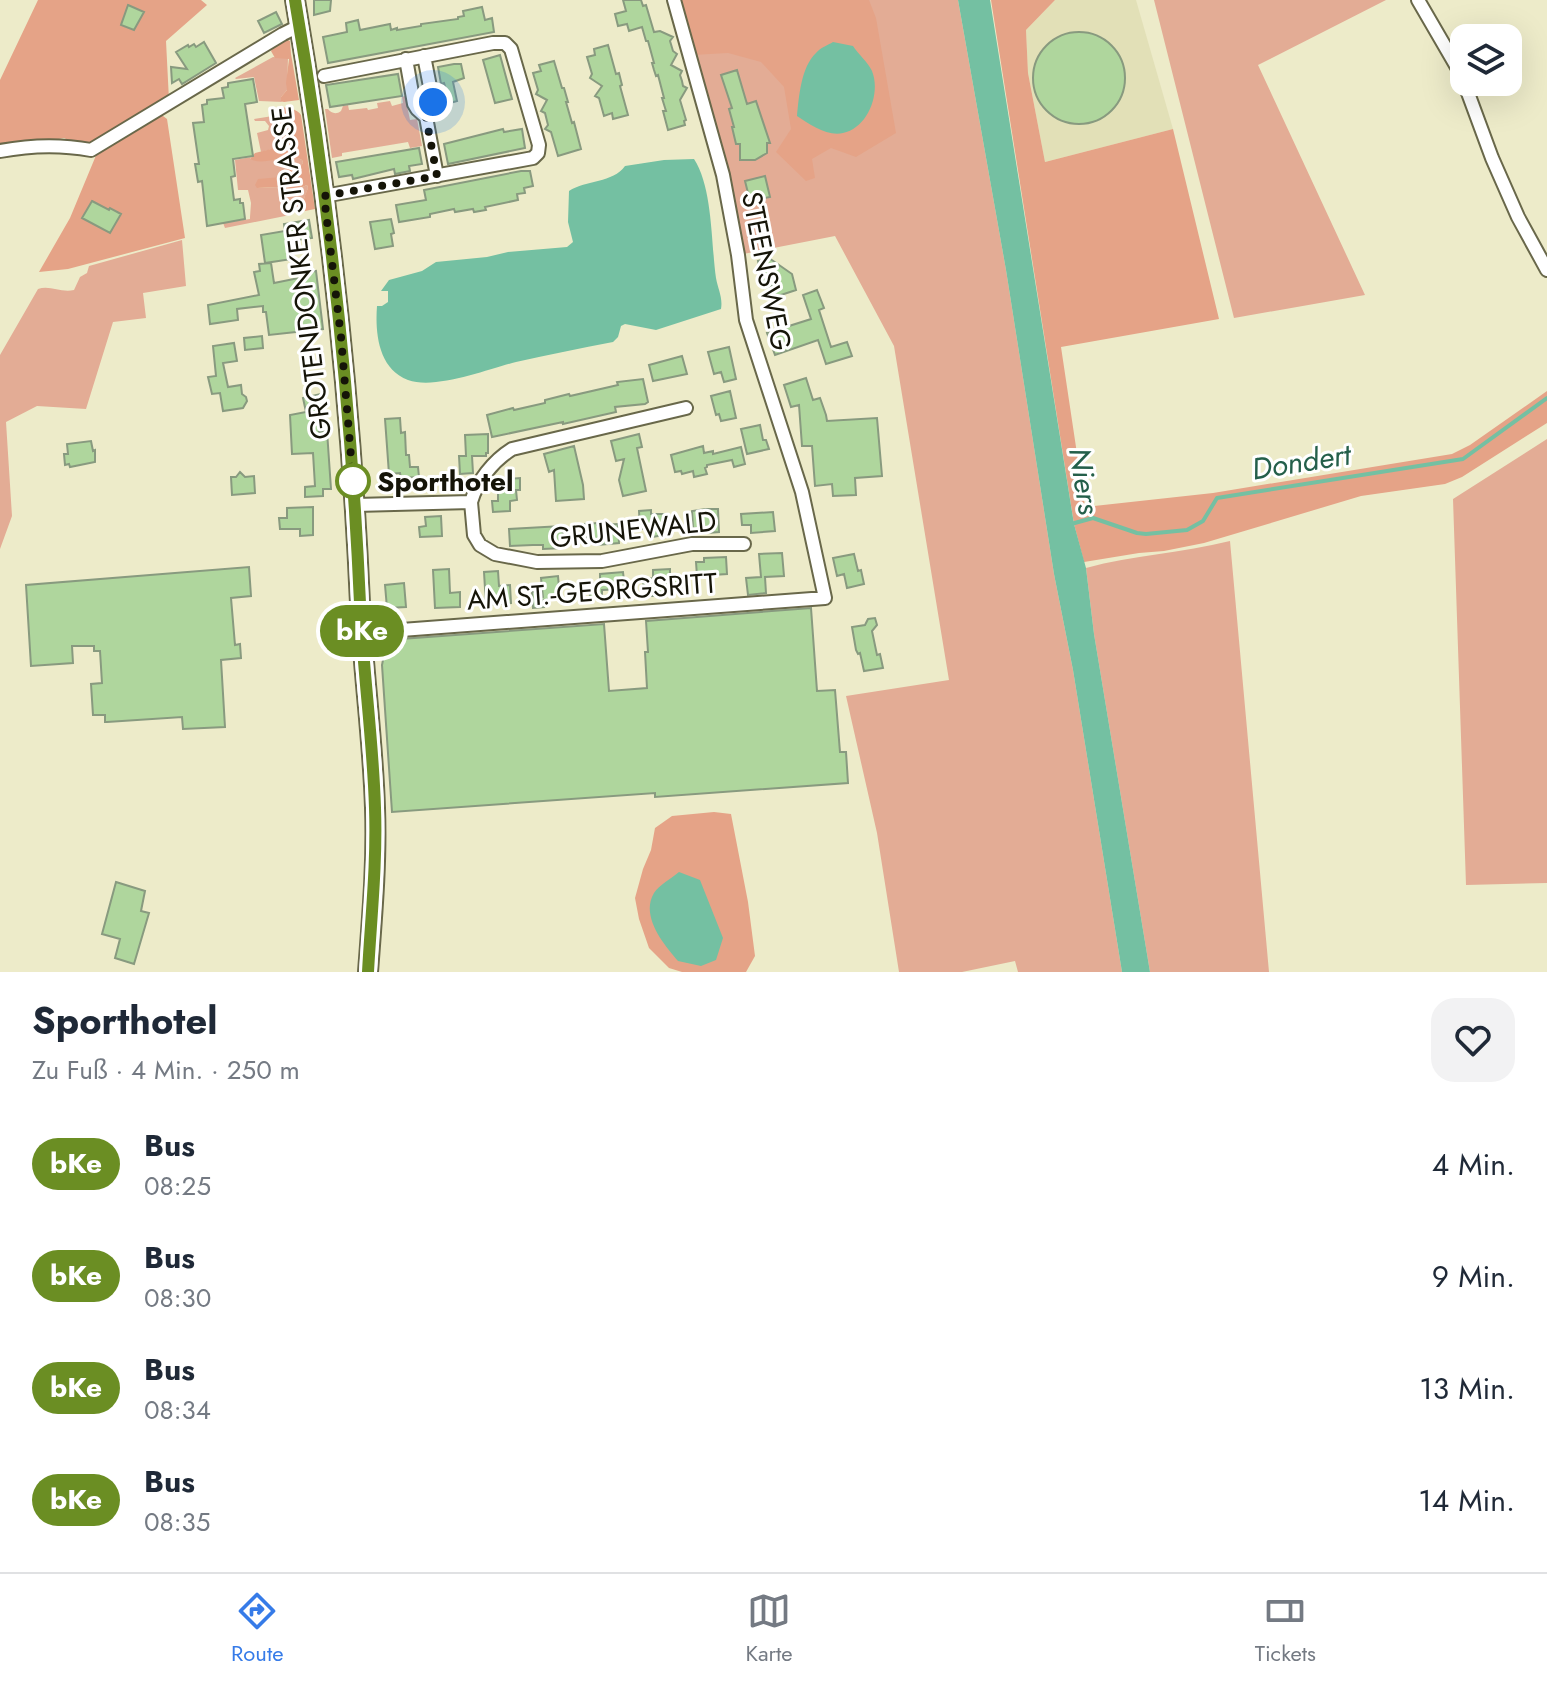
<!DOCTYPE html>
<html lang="de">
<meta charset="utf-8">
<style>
body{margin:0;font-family:Jost,sans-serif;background:#f2f2f3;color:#1f2937;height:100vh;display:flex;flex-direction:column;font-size:30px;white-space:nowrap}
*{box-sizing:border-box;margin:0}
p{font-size:26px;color:#747a83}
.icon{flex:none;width:44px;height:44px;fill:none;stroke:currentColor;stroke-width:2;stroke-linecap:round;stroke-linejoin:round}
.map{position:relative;height:972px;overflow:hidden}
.side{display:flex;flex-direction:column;background:#fff;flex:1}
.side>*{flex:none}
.badge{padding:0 16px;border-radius:26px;font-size:28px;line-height:52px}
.controls{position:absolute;left:1450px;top:24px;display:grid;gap:16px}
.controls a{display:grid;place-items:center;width:72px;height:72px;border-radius:16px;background:#fff;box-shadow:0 8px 32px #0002;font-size:40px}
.you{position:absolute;width:40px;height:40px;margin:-20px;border:6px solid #fff;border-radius:50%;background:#1a73e8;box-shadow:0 0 0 12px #1a73e833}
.map>.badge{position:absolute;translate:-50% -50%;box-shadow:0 0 0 4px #fff}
.round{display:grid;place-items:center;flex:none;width:84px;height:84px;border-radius:24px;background:#f2f2f3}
.overview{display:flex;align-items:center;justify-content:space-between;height:136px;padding:0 32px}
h1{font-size:38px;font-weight:700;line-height:60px}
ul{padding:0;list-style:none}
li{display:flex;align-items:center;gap:24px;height:112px;padding:0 32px}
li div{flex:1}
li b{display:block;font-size:30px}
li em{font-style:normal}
li .badge{min-width:88px;font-weight:700;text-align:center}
.dock{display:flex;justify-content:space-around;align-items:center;height:112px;border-top:2px solid #e0e1e3;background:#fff;font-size:22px;color:#747a83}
.dock a{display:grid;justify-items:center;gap:4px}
.dock .active{color:#367be8}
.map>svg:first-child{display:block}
.built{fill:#e2e0b7}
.green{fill:#e3ac95}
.forest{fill:#e5a387}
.water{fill:#74c0a2}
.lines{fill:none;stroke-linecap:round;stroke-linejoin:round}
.stream{stroke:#74c0a2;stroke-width:4}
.building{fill:#afd69d;stroke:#889a7f;stroke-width:2}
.street-casing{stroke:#69684a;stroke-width:16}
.secondary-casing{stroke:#69684a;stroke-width:22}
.street{stroke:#fff;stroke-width:12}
.secondary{stroke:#fff;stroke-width:18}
.line-casing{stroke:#fff;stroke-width:18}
.line{stroke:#6b8e23;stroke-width:12}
.walk{stroke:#151408;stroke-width:8;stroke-dasharray:0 14.4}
.stop-dot{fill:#fff;stroke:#6b8e23;stroke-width:4}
.labels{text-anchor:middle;stroke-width:6;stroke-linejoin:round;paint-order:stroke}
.street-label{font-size:28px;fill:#151408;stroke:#fff}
.stop-label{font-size:28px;font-weight:bold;fill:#151408;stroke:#fff;text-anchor:start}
.water-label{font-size:30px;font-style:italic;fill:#245f4a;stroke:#fff}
</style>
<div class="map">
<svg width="1547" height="972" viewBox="0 0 1547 972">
<rect width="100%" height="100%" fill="#edebc9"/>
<path class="built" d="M1055,0H1136L1173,129L1045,162L1028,73L1026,30Z"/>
<path class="green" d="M674,0H958L1006,270L1054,574L1073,670L1122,972H1018L1015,961L962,972H899L877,833L846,696L949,680L894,346L835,236L738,255Z
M1154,0H1386L1258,65L1365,295L1234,318Z
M273,57L288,58L287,90L281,97V101L284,102L259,101L254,77L236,79L235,78Z
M405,96L410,120L417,119L422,146L410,148L408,142L342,153V156L332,158L325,109H328C331,113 336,115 341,111L343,106L348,105L349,110L367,108L368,110L378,108L377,103L390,101L392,106L403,103L402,97Z
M279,115C285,125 295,130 295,143L261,152L257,133L268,130L269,126L265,121H255L254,119Z
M251,157L250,159L281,160L296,157L302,160L303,163L299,169L286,167L281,177L257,188L279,187L295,190L307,185L308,188L302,204L305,211L295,212L285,216L225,228L223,223L250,219V217L251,203L248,190H238L235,160Z
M182,240L186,286L143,293L146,318L113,322L86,409L37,406L6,422L12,516L0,549V355L38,289C50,285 61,293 74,290L80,277L87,273L89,266Z
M1547,439V883L1466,885L1453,499Z
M1230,541L1269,972H1150L1094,634L1086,568C1133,555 1182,553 1230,541Z"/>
<path class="forest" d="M38,0H201L207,5L166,41L169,100L160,107L163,116L167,119L185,238L68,269L39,272L70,218L97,153L64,138L0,150V80Z
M680,0H869L876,18L896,133L856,157L831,148L812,159L815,178L806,181L776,152L791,129L784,87L761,62L728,53L693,55Z
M991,0H1055L1026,30L1028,73L1045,162L1173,129L1219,319L1061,347L1085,507L1213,493L1452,454L1470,445L1547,391V423L1462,477L1445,484L1361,496L1204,543L1164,551L1139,553L1084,562L1074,524Z
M285,39L290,41L291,54L299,100L284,102L281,101V97L287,90L286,83L289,59L275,58L271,51L275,45Z
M278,107C285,107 298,109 301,115L315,209L305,211C301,202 305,196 308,188L307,185L295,190L279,187L257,188L255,185L258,179L281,177L286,167L299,168L303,163L302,160C287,152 265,167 250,159L255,153L295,143C294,130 284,122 276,112Z
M714,812L731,814L748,902L755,956L746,972H682L669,968L649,948L639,919L635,898L643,869L651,850L655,828L672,816Z"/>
<path class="water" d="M958,0H990L1074,524L1086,568L1094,634L1150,972H1122L1073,670L1054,574L1006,270Z
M833,42L853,46C858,54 868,62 872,71C881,93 868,128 843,133C828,137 809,124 797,116C799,97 801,67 816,53C820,48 828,45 833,42Z
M694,159C713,188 711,244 716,278C718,289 723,298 721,309L656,330L625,324L621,326L618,337L613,342C580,348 548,355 516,362C488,369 436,390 408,380C378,369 375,332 377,306H382L388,302V291H381L389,280L422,271L436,262L487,257L508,252L567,247L573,242L568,222L569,191C586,180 613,183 625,166L664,160Z
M679,872L700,880L723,938L716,960L701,966L678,961C664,945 640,916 654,893C659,885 672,878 679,872Z"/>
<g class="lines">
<path class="stream" d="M1071,524L1093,518L1137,533L1146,534L1187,530L1203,521L1217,498L1463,459L1547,398"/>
</g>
<path class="building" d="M314,0H331L330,11L314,15Z
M623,0H641L643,6L646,5L654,32L660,31L673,37L670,41L673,51L677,54L671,65L682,71L680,75L682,81L683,86L687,88L680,100L686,120L684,121L685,125L668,130L663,111H666L662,98H664L658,75L656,76L654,70L652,63H654L648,41H646L642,27L629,31L627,24L618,26L615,14L626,11Z
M128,5L144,12L134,30L121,25Z
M482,7L485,20L492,18L494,32L328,63L323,37L347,32L346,23L358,20L360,30L390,24L391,30L397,28V30L421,26V24L458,19V17L464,16L463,11Z
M276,12L282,24L264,33L258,21Z
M1033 78a46 46 0 1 1 92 0a46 46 0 1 1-92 0Z
M204,42L216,63L182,84L179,79L172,83L171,67L187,69L176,52L188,45L189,47L194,44L196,47Z
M608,45L616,74L619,73L622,85L620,86L628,115L613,119L612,113L604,116L599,98L595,96L602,86L590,78L592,74L587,57L595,55L594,49Z
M500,55L512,99L495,103L483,60Z
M554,61L562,88H564L568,102H566L572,123L574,122L581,149L558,156L551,132L545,129L548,125L545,113L541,111L547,100L536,94L538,90L533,73L541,71L539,65Z
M454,64H461L464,78L453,82L457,101L450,103L444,83L441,84L438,67Z
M737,70L747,104L756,101L770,143H767V153L755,160H740V144H736L732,127H734L729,109L732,108L721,75Z
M398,74L402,96L330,107L326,85Z
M253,79L257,102L245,104L253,156L233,159L235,176L231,177L234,200L240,199V203H243L245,219L207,226L202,181L198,182L195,164H199L193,123L204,122L202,105L207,104V100L224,98L222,88L228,87V83Z
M503,129L504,132L522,129L525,148L448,164L444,144Z
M419,148L422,164L409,166L410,171L395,174L394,169L353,179L352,175L339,177L336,162Z
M521,171H530L533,186L524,188L525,193L517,194L518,200L485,207L486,210L474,212L473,209L455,212L454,209L430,214V217L399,222L396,205L426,200L424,190Z
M765,176L770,197L750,201L745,181Z
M92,201L109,210L110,208L121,214L110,233L82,218Z
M391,219L394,233L391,234L393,246L375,249L370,222Z
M309,220L312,238L290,241L292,259L265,263L261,235L285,231L284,224Z
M769,258L792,274L796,290L775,297L772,286L764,288L758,261Z
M271,263L274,283L299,278V274L316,271L323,329L269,335L266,312H263V306L237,309L238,320L210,324L208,305L259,295L254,272L260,271L259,264Z
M817,290L824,308L819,310L831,347L847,342L852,356L826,364L818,340L775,355L767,333L811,319L803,295Z
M262,336L263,348L245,350L244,338Z
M234,343L237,361L223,363L228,387L241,385L242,394L246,397L247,401L243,408L223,411L220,393L212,394L208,377L216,376L213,346Z
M729,347L736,379L724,382L721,372L714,374L708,352Z
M682,356L687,374L653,381L649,365Z
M806,378L813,400L820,398L826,415L827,421L877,418L882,476L855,478L856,495L833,496L832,484L815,486L812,446H802L799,405L791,407L784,385Z
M643,379L648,402L645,404L615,407L616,412L563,424V422L492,437L487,415L513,408L514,410L545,403V400L569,394L570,396L618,385L617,382Z
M730,391L736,418L721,421L719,414L716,415L711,396Z
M321,394L324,411L318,413L319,432L327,431L331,489H323V496L305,497V487L315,486L313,453L292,454L290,415L306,412L303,398Z
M400,418L401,433L405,432L406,455H409L410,467H418L419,477L401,478L400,473L389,474L385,419Z
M760,425L763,440H766L769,449L747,454L741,429Z
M488,434V453H486V456H472L473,473L460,474L459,456H466L465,435Z
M639,434L642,447L637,448L646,491L623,496L619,480L624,459L616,461L611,441Z
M91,441L93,451L95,450V462L70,467L69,464L65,465L64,454H68L67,444Z
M574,446L583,485L584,499L556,501L554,470L549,472L544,454Z
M703,446L704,453L713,451V454L741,447L745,464L734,467L732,460L707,465V467L705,468L707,474L694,477L693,471L682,474L681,471L675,472L671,455Z
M240,472L245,477L254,476L255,493L232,495L231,477H236Z
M520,478V490H516L517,500L510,501V511L493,512L492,501H498V480Z
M313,507V535L300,536V529H280L279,518H287V508Z
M706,509H718L719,532L708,533V530L693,528L692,511Z
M651,510V514H668L670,534L652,537L651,528L640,529L639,511Z
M773,512L775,531L751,533V525H742L741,514Z
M441,516L442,536L420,537L419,527L426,526L425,517Z
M597,523V525L618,524L619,543L598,545V541H586L585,524Z
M562,526L564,548L543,549V545H533L510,546L509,529Z
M782,553L784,576L765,577L766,593L748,595L746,578L761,577L759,554Z
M854,554L858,571L861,570L864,584L847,588L844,574L837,576L833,558Z
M726,557L727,574L697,576L696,562H704V558Z
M249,567L251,596L231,598L235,645L240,644L241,658L221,660L225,727L183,729L182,717L107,722H105V715H93L91,684L102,683L100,651H94V646H72L73,663L31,666L26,585Z
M449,569L450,593L460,592V607L435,608L433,570Z
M670,569V577H679L680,587L671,588V592L655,593V596H644L643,579L653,578V570Z
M498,571L499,586L510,585L511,603L486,605L484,572Z
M623,572L625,589L602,590V597H590L589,584L600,583V574Z
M558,576L560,599L543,600L544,607L533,608L532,592L542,591L543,598L541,578Z
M404,583L406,607L387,608L385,585Z
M811,608L817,691L835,690L840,752H846L848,783L655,797V793L392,812L382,665L387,640L604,624L609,691L647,688L645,652H648L646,621Z
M875,618L877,625L872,631L877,655L880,654L883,668L864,671L860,653L858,654L856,650L852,627L865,625L868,619Z
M116,882L145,891L141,911L149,913L134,964L115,958L120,939L102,934Z"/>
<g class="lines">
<defs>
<path id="street" d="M1418,0L1461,74L1492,158L1518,217L1547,270
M424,56L433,102L431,109L426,117L437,176
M406,59L414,104L417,109L426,117
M0,151C31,145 59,144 91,150L283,34L299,26
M324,196L533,158L538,153L539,145L511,49L505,43H493L324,76
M471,502C477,481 493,461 512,449L686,408
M356,505L471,502L474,535L480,545L495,554L537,562L602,561L692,544H744
M362,633L825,598L802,492L746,320L738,255L723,175L674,0"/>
<path id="secondary" d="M295,0C329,199 351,401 360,603C363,671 373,740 375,808C377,863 372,918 368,972"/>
</defs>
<use href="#street" class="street-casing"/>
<use href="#secondary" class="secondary-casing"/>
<use href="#street" class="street"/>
<use href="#secondary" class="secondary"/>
</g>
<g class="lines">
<defs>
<path id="line" d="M295,0C329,199 351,401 360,603C363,671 373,740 375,808C377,863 371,917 368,972"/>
</defs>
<use href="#line" class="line-casing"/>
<use href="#line" class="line"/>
<path class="walk" d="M353,481L341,337L324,196L437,176L426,117L431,109L433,102"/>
</g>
<circle class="stop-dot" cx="353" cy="481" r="16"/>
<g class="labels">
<g class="street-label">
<text transform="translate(767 271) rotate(79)" y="10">STEENSWEG</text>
<text transform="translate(301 273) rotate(-97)" y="10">GROTENDONKER STRASSE</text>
<text transform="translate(633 529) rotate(-6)" y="10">GRUNEWALD</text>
<text transform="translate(592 591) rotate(-4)" y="10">AM ST.-GEORGSRITT</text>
</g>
<g class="stop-label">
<text x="377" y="491">Sporthotel</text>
</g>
<g class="water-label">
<text transform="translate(1301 462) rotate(-9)" y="10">Dondert</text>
<text transform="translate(1084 481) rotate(81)" y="10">Niers</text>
</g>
</g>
</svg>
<div class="controls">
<a><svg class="icon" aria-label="layers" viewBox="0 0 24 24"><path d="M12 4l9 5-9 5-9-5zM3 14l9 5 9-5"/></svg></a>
</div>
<div class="you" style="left:433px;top:102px"></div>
<b class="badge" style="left:362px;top:631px;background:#6b8e23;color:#fff">bKe</b>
</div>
<section class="side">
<div class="overview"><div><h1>Sporthotel</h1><p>Zu Fuß · 4 Min. · 250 m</p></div><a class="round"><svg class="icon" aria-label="heart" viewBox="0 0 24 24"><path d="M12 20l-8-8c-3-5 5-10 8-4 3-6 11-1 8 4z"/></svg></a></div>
<ul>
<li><span class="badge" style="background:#6b8e23;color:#fff">bKe</span><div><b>Bus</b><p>08:25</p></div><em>4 Min.</em></li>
<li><span class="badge" style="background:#6b8e23;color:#fff">bKe</span><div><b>Bus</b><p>08:30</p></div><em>9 Min.</em></li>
<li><span class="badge" style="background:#6b8e23;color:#fff">bKe</span><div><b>Bus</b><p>08:34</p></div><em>13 Min.</em></li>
<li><span class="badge" style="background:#6b8e23;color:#fff">bKe</span><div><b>Bus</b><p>08:35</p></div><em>14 Min.</em></li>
</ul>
</section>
<nav class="dock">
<a class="active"><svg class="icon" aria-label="directions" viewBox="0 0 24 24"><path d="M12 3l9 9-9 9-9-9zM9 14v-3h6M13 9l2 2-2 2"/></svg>Route</a>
<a><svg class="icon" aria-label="map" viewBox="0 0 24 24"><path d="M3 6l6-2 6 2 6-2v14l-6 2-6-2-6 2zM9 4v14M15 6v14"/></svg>Karte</a>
<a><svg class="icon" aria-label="tickets" viewBox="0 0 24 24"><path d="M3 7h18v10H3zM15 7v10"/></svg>Tickets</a>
</nav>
